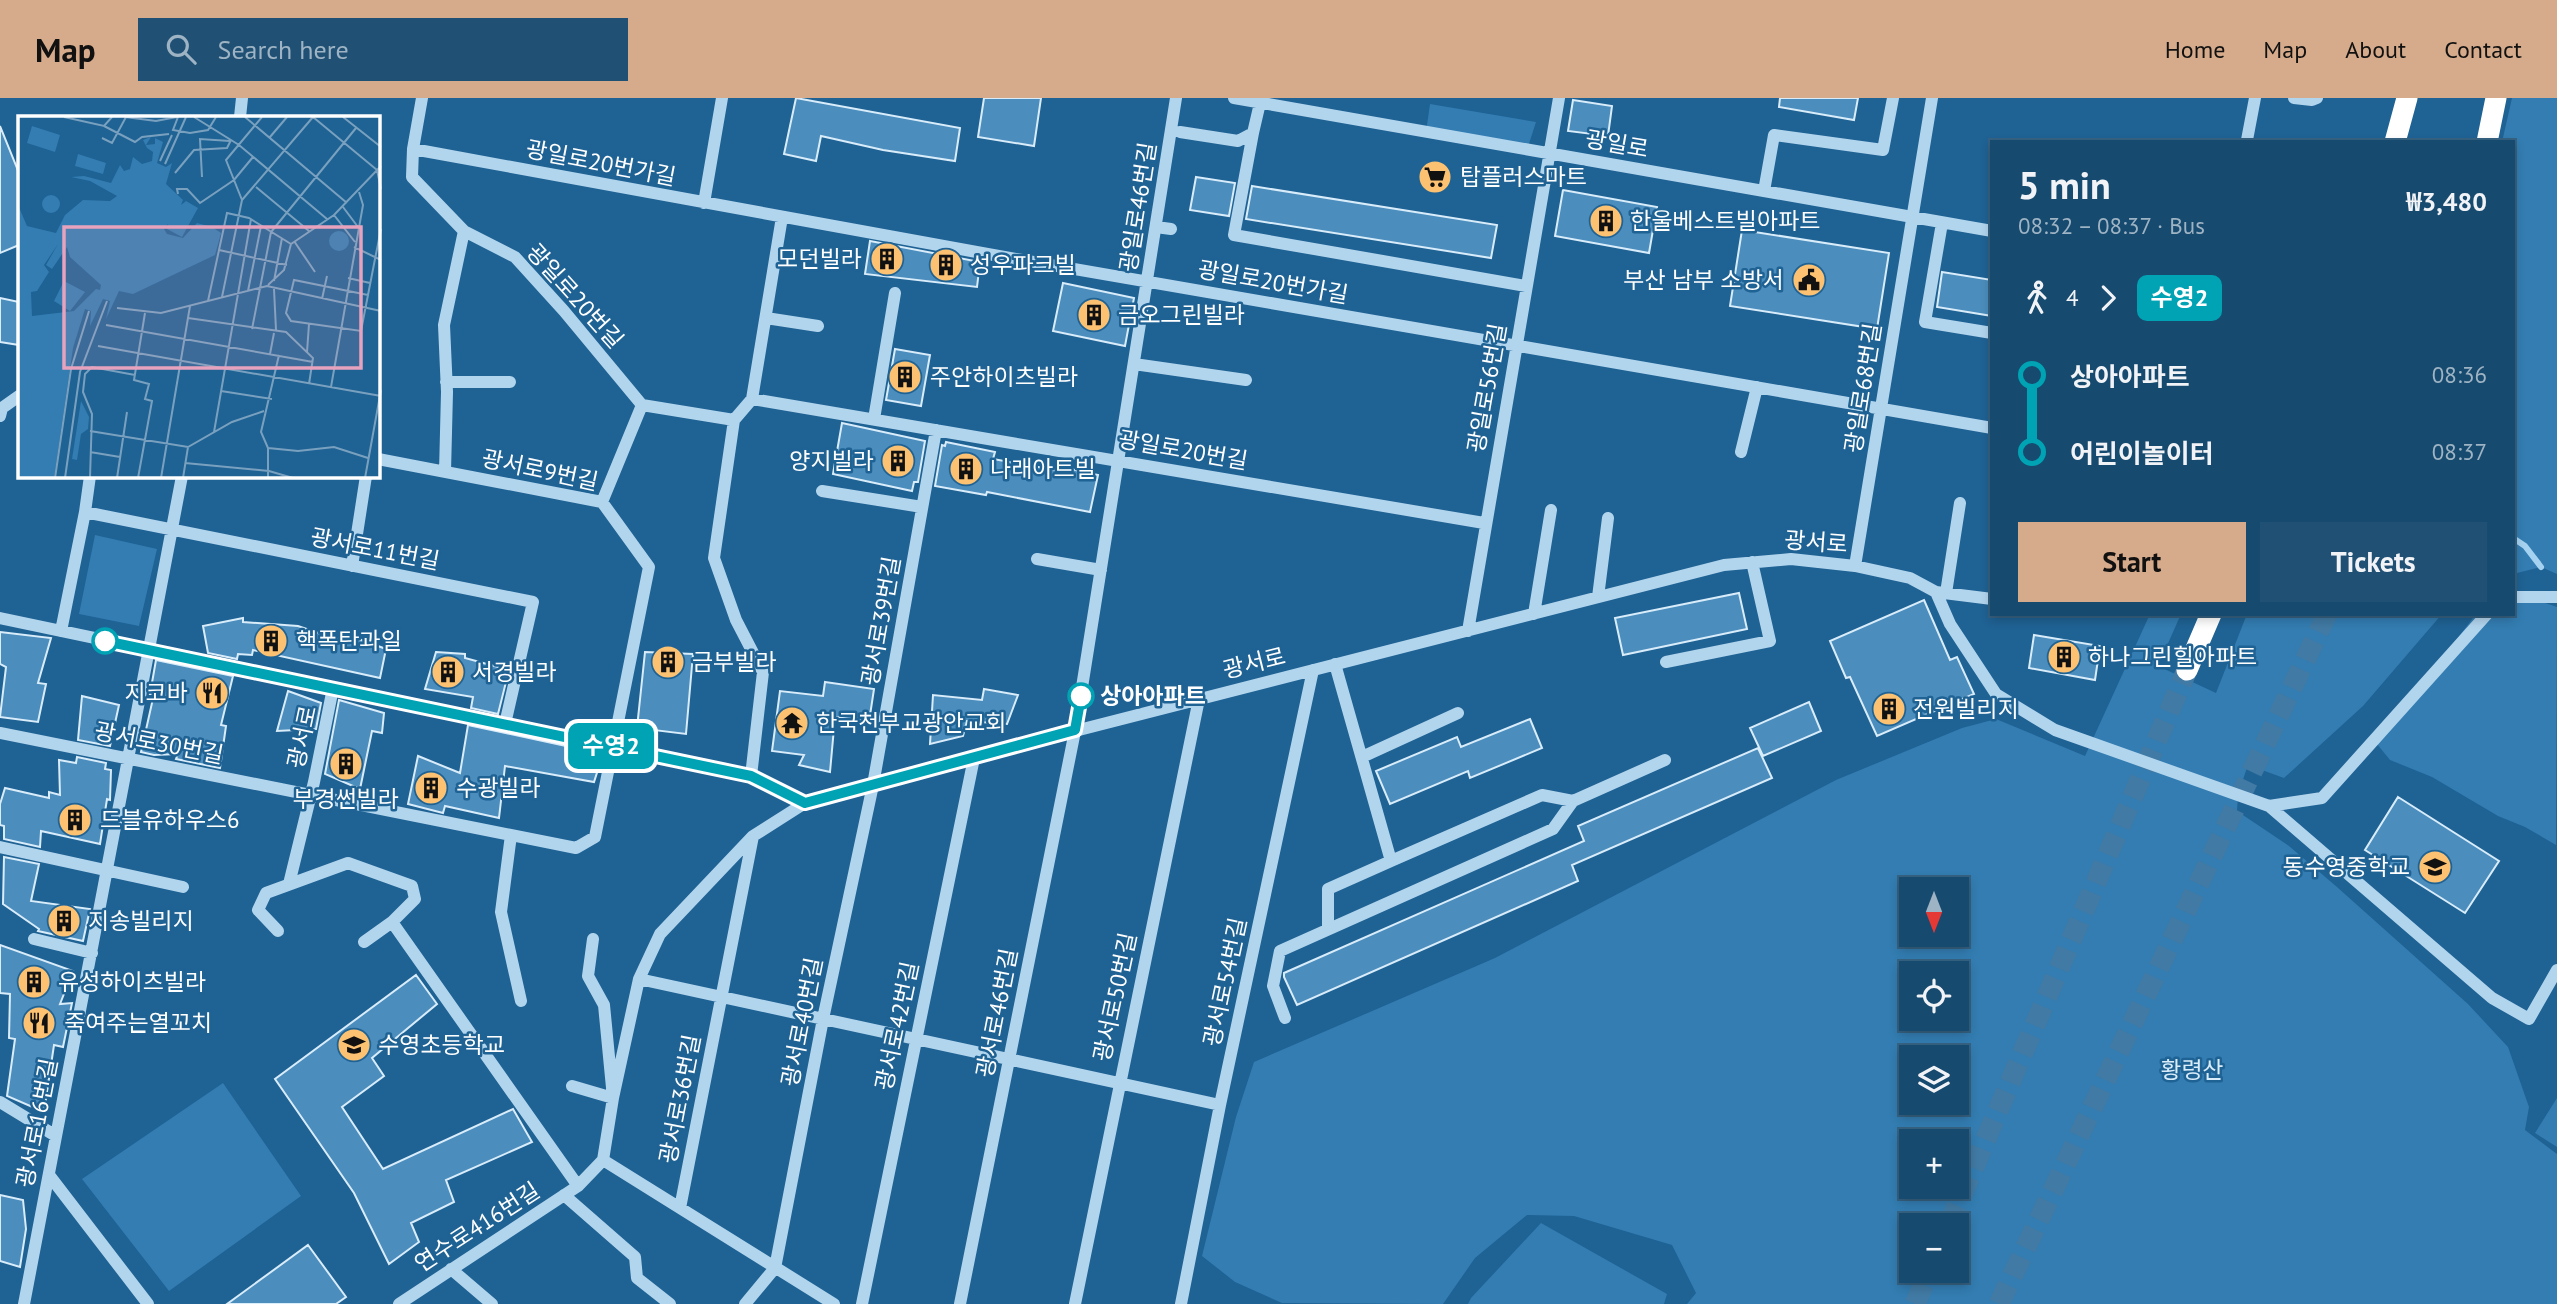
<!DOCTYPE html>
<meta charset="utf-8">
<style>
body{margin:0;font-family:"PT Sans","Noto Sans KR",sans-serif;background:#205174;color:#f1f3f6;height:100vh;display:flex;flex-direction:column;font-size:26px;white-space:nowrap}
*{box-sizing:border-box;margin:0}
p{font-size:23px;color:#9eb3c3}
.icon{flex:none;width:38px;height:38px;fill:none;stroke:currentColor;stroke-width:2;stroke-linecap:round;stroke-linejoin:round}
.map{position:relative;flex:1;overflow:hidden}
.panel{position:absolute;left:1990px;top:42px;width:525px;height:476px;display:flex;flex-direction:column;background:#174a6f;border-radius:0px;box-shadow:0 4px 10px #0003,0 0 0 2px #366282}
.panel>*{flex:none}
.badge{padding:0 14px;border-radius:10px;font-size:24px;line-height:46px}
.needle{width:46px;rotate:180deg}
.tools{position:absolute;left:1899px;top:779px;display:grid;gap:14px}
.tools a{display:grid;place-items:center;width:70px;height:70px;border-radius:0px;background:#174a6f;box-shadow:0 4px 10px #0003,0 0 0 2px #366282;font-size:35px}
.map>.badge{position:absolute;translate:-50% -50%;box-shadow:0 0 0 4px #fff}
.legs{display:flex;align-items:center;gap:10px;height:77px;padding:0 28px;font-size:23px}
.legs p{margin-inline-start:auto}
.overview{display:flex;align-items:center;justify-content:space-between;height:119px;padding:0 28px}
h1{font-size:38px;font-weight:700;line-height:52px}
.button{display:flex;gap:14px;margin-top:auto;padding:14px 28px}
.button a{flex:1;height:80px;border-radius:0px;background:#d6ab8b;color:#111;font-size:28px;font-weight:700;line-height:80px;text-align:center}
.button a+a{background:#205174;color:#f1f3f6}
ul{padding:0 28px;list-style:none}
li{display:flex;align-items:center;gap:24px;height:77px;font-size:26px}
li i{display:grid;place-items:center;width:10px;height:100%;margin:0 9px;background:currentColor}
li i::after{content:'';width:18px;height:18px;margin:-9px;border:5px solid;border-radius:50%;background:#174a6f}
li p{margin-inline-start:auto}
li:first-child i{background:linear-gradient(#0000 50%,currentColor 0)}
li:last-child i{background:linear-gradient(currentColor 50%,#0000 0)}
header{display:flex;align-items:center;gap:42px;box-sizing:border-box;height:98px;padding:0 35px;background:#d6ab8b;color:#111}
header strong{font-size:33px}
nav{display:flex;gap:38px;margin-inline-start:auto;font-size:24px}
.search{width:490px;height:63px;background:#205174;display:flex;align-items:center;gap:18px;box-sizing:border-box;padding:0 24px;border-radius:0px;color:#9eb3c3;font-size:26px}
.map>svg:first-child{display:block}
.green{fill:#337db2;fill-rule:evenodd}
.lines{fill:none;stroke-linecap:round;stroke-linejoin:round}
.stream{stroke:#a5d2f0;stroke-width:6}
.building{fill:#4b8dbd;stroke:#d8ecfa;stroke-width:2}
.highway-tunnel{stroke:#417aa4;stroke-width:21;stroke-dasharray:21 10;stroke-linecap:butt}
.minor{stroke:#b2d5ee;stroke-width:12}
.highway{stroke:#fff;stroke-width:21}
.line-1-casing{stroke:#fff;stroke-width:16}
.line-1{stroke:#00a3b4;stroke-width:10}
.stop-1-dot{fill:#fff;stroke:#00a3b4;stroke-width:3.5}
.labels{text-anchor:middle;stroke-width:5;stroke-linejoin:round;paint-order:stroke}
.street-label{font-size:23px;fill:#fff;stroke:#1f6294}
.poi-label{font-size:23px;fill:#fff;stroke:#1f6294;text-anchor:start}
.stop-label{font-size:23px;font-weight:bold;fill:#fff;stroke:#1f6294;text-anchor:start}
.park-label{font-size:23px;fill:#d8ecfa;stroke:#1f6294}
.inset-road{fill:none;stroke:#79a1bf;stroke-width:2}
.view{fill:#e7a3bd;fill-opacity:0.15;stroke:#e7a3bd;stroke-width:3.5}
.inset-edge{fill:none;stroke:#fff;stroke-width:3.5}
</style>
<header>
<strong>Map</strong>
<div class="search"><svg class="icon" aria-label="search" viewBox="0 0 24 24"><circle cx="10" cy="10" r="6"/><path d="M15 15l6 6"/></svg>Search here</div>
<nav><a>Home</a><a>Map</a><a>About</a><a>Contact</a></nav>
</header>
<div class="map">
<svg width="2557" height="1206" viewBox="0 0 2557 1206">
<rect width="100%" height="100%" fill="#1f6294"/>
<path class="green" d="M2512,0H2557V476L2541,469L2513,476V44H2502Z
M1430,6L1536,24L1527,52L1426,34Z
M95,437L157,451L139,528L79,516Z
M2513,494L2557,509L2556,747L2525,729L2498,718L2432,679L2390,662L2377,646L2476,516H2513Z
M2150,516H2181L2158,568L2216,595L2247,516H2442L2363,608L2284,680L2248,667L2238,696L2237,713L2289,748L2337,789L2468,906L2508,949L2529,1009L2525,1032L2557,1056V1206H1687L1696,1195L1672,1147L1574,1118L1527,1117L1475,1160L1443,1206L1282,1205L1235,1184L1202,1158L1236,1019L1254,964L1495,860L1836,682L1962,630L1996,621L2085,658ZM1911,791H1956V836H1911ZM1911,875H1956V920H1911ZM1911,959H1956V1004H1911ZM1911,1043H1956V1088H1911ZM1911,1127H1956V1172H1911Z
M223,985L301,1098L169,1193L82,1081Z
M2557,1000V1049L2535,1035Z
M1541,1125L1667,1196L1664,1206H1468L1471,1200Z"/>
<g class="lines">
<path class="stream" d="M2513,440L2525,448L2541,469"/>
</g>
<path class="building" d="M796,0L960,30L955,63L883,52L821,38L816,63L784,56Z
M984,0H1041L1034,48L978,39Z
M1780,0H1858L1854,22L1779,9Z
M1573,2L1612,8L1608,38L1568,33Z
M0,28L19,75V147L0,155Z
M1196,79L1235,85L1229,118L1190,112Z
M1252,88L1497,127L1491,160L1246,121Z
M1563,92L1657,109L1649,155L1555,138Z
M1742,132L1889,155L1877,231L1730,208Z
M870,143L980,164L977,189L865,176Z
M1942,174L1992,182V218L1937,209Z
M1063,185L1134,200L1125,248L1053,233Z
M0,200L19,204V247L0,244Z
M895,251L930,257L921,308L886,302Z
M842,325L925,343L918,384H914L912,393L833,376Z
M946,344L995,354L993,361L1061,373L1062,369L1098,377L1090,414L987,394L986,397L935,388L942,347L945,348Z
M1739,495L1747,531L1623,557L1615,520Z
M1924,502L1950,562L1957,559L1974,596L1877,638L1850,579L1846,580L1830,543Z
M243,520V524L298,528L339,542L340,534L386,551L380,580L253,552L252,557L238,556L237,561L208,555L203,528Z
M0,534L51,540L38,585L46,586L38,624L0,619L6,569L0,566Z
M2034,537L2100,548L2095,582L2029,570Z
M436,554L465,556V560L509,572L498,616L471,610L473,599L425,591Z
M645,554L693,556L686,636L637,630Z
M156,562L233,578L221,627L226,628L220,670L176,661L178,656L154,657L141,654L154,596H150Z
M825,584L874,591L869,624L835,619L830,674L799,667L804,657L772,653L780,593L823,598Z
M984,591L1018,597L1007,626L967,623L963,638L930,646L933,597L982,602Z
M288,593L321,605L316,631L277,633Z
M82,598L119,607L110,648L78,642Z
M339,602L384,615L382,635L372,633L360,691L325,676Z
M1809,604L1821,633L1763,658L1750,630Z
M1530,621L1542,650L1470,680L1468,673L1390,706L1376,673L1457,639L1461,649Z
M468,627L603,656L594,684L505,668L499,720L445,708L443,715L408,706L418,658L460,675Z
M1758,650L1772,680L1572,767L1578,783L1297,907L1284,879V875L1584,743L1578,728Z
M77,659L106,665L105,671L111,672L110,702L107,701L100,746L41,733L40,749L4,741V728L0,727V706L5,690L49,700V694L60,697L59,662L76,665Z
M2398,699L2499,763L2465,815L2365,752Z
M4,759L39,766L31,803L90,811L83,843L38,833L39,831L3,806Z
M0,847L73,873L60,906L72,905L63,949L54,947L44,1014L7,998L15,941L9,940L10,896L0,895Z
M416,877L437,906L372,960L384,978L342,1009L383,1071L513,1011L532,1044L446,1082L454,1104L411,1125L419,1144L389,1166L354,1095L275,981Z
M0,1097L23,1102L26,1131L20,1169L0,1163Z
M308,1147L346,1199L336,1206H227Z"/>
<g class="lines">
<path class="highway-tunnel" d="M1949,1127L2187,572
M1915,1206L1930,1172
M1999,1206L2327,516"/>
<path class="minor" d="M422,0L413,51L412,79L464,133L515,159L564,213L642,307L734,322
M1234,0L1992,133
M2294,0L2312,2L2317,0
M240,19L242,0
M1180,34L1238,43L1253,35L1260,5
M1253,35L1234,137L1526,188
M2247,42L2255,0
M413,51L982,155L1992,330
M1764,93L1774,37L1883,52L1893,0
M704,105L722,0
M1942,125L1925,224L1992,235
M1156,129L1171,131
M766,220L818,228
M1134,266L1246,282
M446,284H510
M752,301L782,119
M0,318L2,310L19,298
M874,321L895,195
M734,322L752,301L1484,425
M734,322L714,460L736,522L763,574L751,678
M1741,354L1757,289
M445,374L447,294L444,227L464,133
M822,393L922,409
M602,404L642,307
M85,414L90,378
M1037,461L1101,472
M352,468L366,378
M1855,468L1932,0
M1936,494L1950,526L1996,596L2055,632L2269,708L2492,900L2529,921L2557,872
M1946,495L1960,405
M1598,499L1608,420
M2513,499H2557
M1534,516L1551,412
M0,520L751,678L805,705
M61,533L85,414L533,504L505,626
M1468,533L1559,0
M1666,564L1770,543L1752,464
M1335,566L1391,763L1542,697L1573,703
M0,635L576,750L595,739L649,469L602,404L378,361
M1362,659L1458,615
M2269,708L2322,700L2487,516
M511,737L501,814L521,903
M0,749L183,789
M289,786L314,684L333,590
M392,824L578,1088
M1328,831V791L1391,763
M278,833L258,812L266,795L348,765L412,788L415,801L392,824L364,844
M34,841L92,855
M639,881L1220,1007
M1285,920L1273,888L1280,853L1553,731L1573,703L1665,662
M572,988L613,1000L604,907L588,878L593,841
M0,1004L56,1038
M603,1062L613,1000L639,881L660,836L753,738L805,705L1075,633L1724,467L1791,461L1855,468L1910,480L1936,494L1992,501
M603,1062L834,1206
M49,1077L148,1206
M564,1097L635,1159L637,1180L670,1206
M680,1110L753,738
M451,1171L492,1206
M24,1206L182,378
M399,1206L578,1088L603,1062
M745,1206L775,1170L823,921L873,687L936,332
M862,1206L974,660
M960,1206L1075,633L1176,0
M1075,1206L1199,601
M1181,1206L1220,1007L1313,572"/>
<path class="highway" d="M2395,44L2407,0
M2487,44L2496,0
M2187,572L2211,516"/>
</g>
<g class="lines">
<defs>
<path id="line-1" d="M105,543L751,678L805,705L1075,632L1081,598"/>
</defs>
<use href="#line-1" class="line-1-casing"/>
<use href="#line-1" class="line-1"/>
</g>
<defs>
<symbol id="supermarket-disc" viewBox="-11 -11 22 22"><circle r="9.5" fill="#fcc272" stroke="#1f6294"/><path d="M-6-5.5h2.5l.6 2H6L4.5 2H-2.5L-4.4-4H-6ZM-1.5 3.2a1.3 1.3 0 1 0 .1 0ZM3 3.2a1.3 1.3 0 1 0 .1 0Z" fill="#111"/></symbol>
<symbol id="building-disc" viewBox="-11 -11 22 22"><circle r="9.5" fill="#fcc272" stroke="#1f6294"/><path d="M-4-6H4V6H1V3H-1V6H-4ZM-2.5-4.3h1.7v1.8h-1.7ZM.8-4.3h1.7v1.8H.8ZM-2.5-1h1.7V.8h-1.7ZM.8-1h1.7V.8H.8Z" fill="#111"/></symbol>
<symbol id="civic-disc" viewBox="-11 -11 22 22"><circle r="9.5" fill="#fcc272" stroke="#1f6294"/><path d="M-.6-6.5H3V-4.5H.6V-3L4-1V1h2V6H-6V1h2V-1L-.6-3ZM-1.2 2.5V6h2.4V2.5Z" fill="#111"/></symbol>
<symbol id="restaurant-disc" viewBox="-11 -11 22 22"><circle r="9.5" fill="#fcc272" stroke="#1f6294"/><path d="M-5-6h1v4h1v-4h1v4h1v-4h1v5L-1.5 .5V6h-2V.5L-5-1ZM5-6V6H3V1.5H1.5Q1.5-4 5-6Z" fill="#111"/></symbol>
<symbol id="temple-disc" viewBox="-11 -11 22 22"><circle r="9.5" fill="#fcc272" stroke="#1f6294"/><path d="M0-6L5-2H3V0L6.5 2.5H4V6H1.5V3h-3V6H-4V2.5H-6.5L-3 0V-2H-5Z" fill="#111"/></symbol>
<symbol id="school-disc" viewBox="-11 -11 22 22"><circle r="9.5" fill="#fcc272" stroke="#1f6294"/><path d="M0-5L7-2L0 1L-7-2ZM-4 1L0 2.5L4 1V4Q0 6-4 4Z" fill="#111"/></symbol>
</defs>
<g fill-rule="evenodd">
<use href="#supermarket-disc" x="1416" y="60" width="38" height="38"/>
<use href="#building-disc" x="1587" y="104" width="38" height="38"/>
<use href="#building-disc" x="868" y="142" width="38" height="38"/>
<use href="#building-disc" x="927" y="148" width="38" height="38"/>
<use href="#civic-disc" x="1790" y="163" width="38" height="38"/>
<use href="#building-disc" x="1075" y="198" width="38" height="38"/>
<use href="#building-disc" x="886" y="260" width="38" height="38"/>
<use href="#building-disc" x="879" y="344" width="38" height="38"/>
<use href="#building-disc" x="947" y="352" width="38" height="38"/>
<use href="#building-disc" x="252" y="524" width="38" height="38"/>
<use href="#building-disc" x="2045" y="540" width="38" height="38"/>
<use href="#building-disc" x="649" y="545" width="38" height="38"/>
<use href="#building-disc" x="429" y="555" width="38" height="38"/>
<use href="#restaurant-disc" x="193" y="576" width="38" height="38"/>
<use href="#building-disc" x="1870" y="592" width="38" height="38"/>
<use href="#temple-disc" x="773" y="606" width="38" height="38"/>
<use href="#building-disc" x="327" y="647" width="38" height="38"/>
<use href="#building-disc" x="412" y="671" width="38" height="38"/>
<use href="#building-disc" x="56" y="703" width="38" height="38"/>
<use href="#school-disc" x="2416" y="750" width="38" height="38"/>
<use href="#building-disc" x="45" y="804" width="38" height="38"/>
<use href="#building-disc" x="15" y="865" width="38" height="38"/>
<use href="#restaurant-disc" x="20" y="906" width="38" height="38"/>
<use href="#school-disc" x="335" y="928" width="38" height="38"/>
</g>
<g class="stop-1-dot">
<circle cx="105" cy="543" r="12"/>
<circle cx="1081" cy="598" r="12"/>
</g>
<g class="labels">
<g class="street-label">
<text transform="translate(1617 46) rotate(10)" y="8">광일로</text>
<text transform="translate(601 65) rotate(11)" y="8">광일로20번가길</text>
<text transform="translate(1138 109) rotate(-81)" y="8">광일로46번길</text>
<text transform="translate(1273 184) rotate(10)" y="8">광일로20번가길</text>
<text transform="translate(575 198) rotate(48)" y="8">광일로20번길</text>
<text transform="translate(1487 290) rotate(-80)" y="8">광일로56번길</text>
<text transform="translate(1863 290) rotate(-81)" y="8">광일로68번길</text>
<text transform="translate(1183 352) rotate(10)" y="8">광일로20번길</text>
<text transform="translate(540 372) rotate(12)" y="8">광서로9번길</text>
<text transform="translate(1816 444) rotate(4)" y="8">광서로</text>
<text transform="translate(375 451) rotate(11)" y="8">광서로11번길</text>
<text transform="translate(881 523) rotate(-80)" y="8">광서로39번길</text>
<text transform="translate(1254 565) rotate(-14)" y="8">광서로</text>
<text transform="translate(302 639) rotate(-78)" y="8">광서로</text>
<text transform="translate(159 645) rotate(11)" y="8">광서로30번길</text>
<text transform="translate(1225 884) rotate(-78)" y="8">광서로54번길</text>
<text transform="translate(1115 899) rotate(-78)" y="8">광서로50번길</text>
<text transform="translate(997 915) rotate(-79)" y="8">광서로46번길</text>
<text transform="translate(802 924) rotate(-79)" y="8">광서로40번길</text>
<text transform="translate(897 928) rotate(-78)" y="8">광서로42번길</text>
<text transform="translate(680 1001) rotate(-79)" y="8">광서로36번길</text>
<text transform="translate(37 1025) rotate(-79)" y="8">광서로16번길</text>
<text transform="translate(477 1129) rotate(-33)" y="8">연수로416번길</text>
</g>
<g class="poi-label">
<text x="1460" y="87">탑플러스마트</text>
<text x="1630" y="131">한울베스트빌아파트</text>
<text x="862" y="169" text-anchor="end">모던빌라</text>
<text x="970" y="175">성우파크빌</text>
<text x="1784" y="190" text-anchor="end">부산 남부 소방서</text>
<text x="1118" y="225">금오그린빌라</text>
<text x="930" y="287">주안하이츠빌라</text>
<text x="874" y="371" text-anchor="end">양지빌라</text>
<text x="990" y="379">나래아트빌</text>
<text x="296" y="551">핵폭탄과일</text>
<text x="2088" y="567">하나그린힐아파트</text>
<text x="692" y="572">금부빌라</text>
<text x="472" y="582">서경빌라</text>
<text x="188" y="603" text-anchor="end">지코바</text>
<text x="1913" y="619">전원빌리지</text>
<text x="816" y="633">한국천부교광안교회</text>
<text x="456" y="698">수광빌라</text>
<text x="346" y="709" text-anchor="middle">부경썬빌라</text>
<text x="100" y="730">드블유하우스6</text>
<text x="2410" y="777" text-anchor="end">동수영중학교</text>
<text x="88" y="831">지송빌리지</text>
<text x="58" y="892">유성하이츠빌라</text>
<text x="64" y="933">죽여주는열꼬치</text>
<text x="378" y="955">수영초등학교</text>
</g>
<g class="stop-label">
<text x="1100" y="606">상아아파트</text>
</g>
<g class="park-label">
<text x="2192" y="980">황령산</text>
</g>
</g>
<g transform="translate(18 18)">
<rect width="362" height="362" fill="#1f6294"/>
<path d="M14,10L42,19L37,36L9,27ZM133,21L128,29L137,28V22L145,26L139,47L148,51L154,47L148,68L165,84L163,89L168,85L180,92L164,121L149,113L150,108L146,113L149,118L165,122L179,107L194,111L203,117L197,139L115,178L101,175L88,203L92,185L85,183L72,210L73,195L67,193L55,232L36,362H0V89L9,110L38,117L47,99L65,84L92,85L99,80L72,65L53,61L66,60L93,67L102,49L106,55L112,53L115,41L124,48L134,45L135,36L129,32L125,24ZM40,128L28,149L34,153L49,131L52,141L83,169L82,174L78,173L56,195L14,200L13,176L19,175L31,156L26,149ZM60,38L88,47L85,58L57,50ZM24 88a9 9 0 1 1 18 0a9 9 0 1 1-18 0ZM311 125a10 10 0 1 1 20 0a10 10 0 1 1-20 0ZM46,165L67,176L52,195L36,185ZM63,285L71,301L70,313L63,318L59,344L54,343Z" fill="#337db2" fill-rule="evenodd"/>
<path class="inset-road" d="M46,1L86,10L94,1M107,1L138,5L159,1M160,1L155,14L172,17L190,14L198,1M176,1L221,29L309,103M227,1L329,87M295,1L359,54L363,73M325,1L363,31M86,10L117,26L124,21L151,18M252,21L269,1M84,22L94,27L108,1M142,45L154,19M147,48L168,1M157,57L176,34L209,32L213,24M184,61L182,23L212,25M238,71L291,115M160,78L159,73H169L182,87L216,64L235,41M224,84L208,44L244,1M325,91L340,111M316,99L337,126M276,125L297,156M273,128L316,99L363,50M336,131L363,144M201,134L269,149M330,162L352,167M256,165L264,122M250,169L266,154L273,128M256,173L258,214M230,175L243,110M350,179L276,164L268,197L273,205L343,215L357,143L363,113M204,181L224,84L295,1M304,183L309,160M190,185L209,97L231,102L273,128M99,192L143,197L249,170L363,195M170,202L268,216L295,242L291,268M88,209L295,246M234,213L253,116L338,12M80,230L363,280M289,236L291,208M252,238L256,217M313,271L345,89L341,76M203,275L254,283M72,315L170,331L214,306L246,295M196,316L233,103M250,332L280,335L316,331L350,342M72,336L102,341M167,347L251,355L275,362M37,362L53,253L71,195M47,362L62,256L89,185M72,362L74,298L65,276L67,258L74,251L117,259M99,362L109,296M120,362L134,285L127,283L131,268L116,264L127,197M143,362L172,190M165,362L170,331M250,362V332L243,316L261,239M347,362L363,274"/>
<path class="view" d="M46,111H343V252H46Z"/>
<rect width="362" height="362" class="inset-edge"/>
</g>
</svg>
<div class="tools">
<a><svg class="needle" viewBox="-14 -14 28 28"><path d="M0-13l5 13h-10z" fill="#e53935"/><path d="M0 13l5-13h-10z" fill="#9eb3c3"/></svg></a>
<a><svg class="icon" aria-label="locate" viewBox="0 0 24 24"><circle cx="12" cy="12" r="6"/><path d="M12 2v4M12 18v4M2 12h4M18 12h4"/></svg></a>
<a><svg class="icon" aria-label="layers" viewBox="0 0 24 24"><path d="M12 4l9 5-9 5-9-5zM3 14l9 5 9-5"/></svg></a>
<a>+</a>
<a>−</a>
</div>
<b class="badge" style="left:611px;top:648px;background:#00a3b4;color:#fff">수영2</b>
<section class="panel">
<div class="overview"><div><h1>5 min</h1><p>08:32 – 08:37 · Bus</p></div><b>₩3,480</b></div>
<div class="legs"><svg class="icon" aria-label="walk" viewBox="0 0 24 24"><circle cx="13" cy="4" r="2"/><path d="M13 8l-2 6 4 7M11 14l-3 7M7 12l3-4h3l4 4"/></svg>4<svg class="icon" aria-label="forward" viewBox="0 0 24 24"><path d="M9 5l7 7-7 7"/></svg><b class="badge" style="background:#00a3b4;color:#fff">수영2</b></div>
<ul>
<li><i style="color:#00a3b4"></i><b>상아아파트</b><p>08:36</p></li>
<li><i style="color:#00a3b4"></i><b>어린이놀이터</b><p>08:37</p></li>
</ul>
<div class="button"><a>Start</a><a>Tickets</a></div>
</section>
</div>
